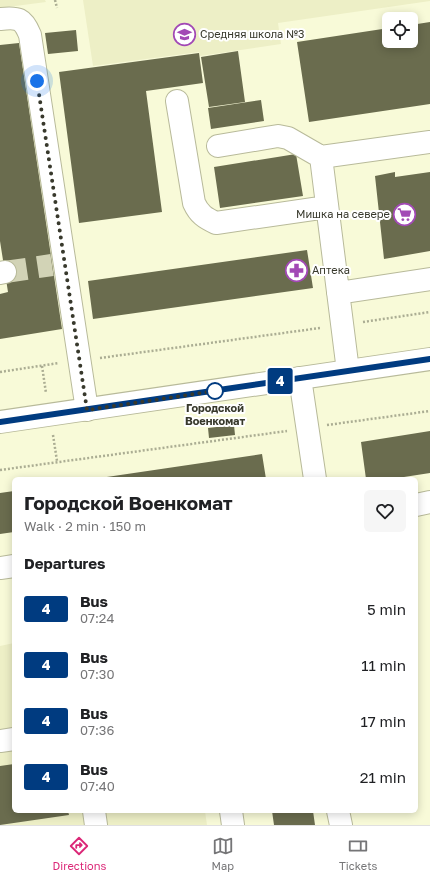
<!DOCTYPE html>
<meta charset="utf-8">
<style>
body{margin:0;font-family:"Golos Text",sans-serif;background:#f6f6f6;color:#202124;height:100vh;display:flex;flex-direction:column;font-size:15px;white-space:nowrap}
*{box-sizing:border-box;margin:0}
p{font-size:13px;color:#757577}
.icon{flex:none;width:22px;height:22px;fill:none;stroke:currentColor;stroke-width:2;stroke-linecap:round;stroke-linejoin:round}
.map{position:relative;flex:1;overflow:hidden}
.panel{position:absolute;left:12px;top:477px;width:406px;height:336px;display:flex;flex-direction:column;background:#fff;border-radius:6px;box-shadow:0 2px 10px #0003}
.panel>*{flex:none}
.badge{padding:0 8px;border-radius:3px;font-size:14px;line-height:26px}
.tools{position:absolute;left:382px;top:12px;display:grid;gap:8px}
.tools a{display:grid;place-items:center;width:36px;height:36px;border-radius:6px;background:#fff;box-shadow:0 2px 10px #0003;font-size:20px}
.you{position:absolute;width:20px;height:20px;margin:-10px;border:3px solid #fff;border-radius:50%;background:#1a73e8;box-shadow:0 0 0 6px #1a73e833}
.map>.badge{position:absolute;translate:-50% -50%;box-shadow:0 0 0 2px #fff}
h2{padding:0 12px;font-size:15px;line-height:36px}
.round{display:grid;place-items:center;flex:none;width:42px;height:42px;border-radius:6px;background:#f6f6f6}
.headline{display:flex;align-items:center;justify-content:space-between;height:68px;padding:0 12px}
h1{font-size:19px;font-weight:700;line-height:30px}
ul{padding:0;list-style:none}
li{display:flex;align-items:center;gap:12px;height:56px;padding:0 12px}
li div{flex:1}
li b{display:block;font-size:15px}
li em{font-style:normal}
li .badge{min-width:44px;font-weight:700;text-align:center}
.menu{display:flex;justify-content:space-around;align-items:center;height:56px;border-top:1px solid #e0e0e0;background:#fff;font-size:11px;color:#757577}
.menu a{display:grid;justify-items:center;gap:2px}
.menu .selected{color:#db2777}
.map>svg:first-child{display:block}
.built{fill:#edefc6}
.building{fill:#6a6c4e}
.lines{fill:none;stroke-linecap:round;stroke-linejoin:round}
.minor-tunnel{stroke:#d2d3b6;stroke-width:22;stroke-dasharray:22 11;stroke-linecap:butt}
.minor-casing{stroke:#b8ba9a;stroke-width:24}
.major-casing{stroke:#b8ba9a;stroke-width:24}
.path{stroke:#abad93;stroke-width:2.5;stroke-dasharray:2 2;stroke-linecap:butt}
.minor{stroke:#fff;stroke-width:22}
.major{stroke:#fff;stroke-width:22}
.line-casing{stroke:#fff;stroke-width:9}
.line{stroke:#003b80;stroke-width:6}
.walk{stroke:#38392c;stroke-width:4;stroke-dasharray:0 7.2}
.stop-dot{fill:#fff;stroke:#003b80;stroke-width:2}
.labels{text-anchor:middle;stroke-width:4;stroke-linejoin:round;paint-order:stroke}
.poi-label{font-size:11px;fill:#38392c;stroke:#fff;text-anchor:start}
.stop-label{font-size:11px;font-weight:bold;fill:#38392c;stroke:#fff}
</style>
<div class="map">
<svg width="430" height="825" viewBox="0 0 430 825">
<rect width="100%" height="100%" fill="#f8fad8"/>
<path class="built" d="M0,0H45L46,2L0,8Z
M83,0H430V1L278,23L281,44L200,56L199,52L93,66Z
M14,643V811H205L207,825H0V646Z"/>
<path class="building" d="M430,22V104L309,122L297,42L389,28V41H411V25Z
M76,30L78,51L48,54L45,33Z
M19,43L62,329L0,339V294L8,292L0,241V45Z
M238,51L245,102L209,107L201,57Z
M199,53L203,83L146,91L162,212L79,223L59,72Z
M261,100L264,121L211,129L208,108Z
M296,154L303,196L220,208L214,167Z
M395,172V177L430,172V251L384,259L375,176Z
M307,250L313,288L93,319L88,281Z
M234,425L235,435L209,438L208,428Z
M430,431V473L391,479H366L361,442Z
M262,454L266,479H100V478Z
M14,491V532L0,534V493Z
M14,764V811H68L69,815L0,825V766Z
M272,811H313L315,825H274Z"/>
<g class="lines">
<path class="minor-tunnel" d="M5,272L52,265"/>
<defs>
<path id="minor" d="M0,19C18,17 23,18 30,35L87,410
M177,101L194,203C199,214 205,218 216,223L327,207
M218,146L278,136L288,138L321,157L430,142
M321,157L348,371
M0,273L5,272
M338,293L430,279
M300,378L315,479
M416,505L430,502
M0,568L14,566
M0,741L14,739
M94,811L96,825
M231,811L233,825
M338,811L341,825"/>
<path id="major" d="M0,422L430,359"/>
</defs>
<use href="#minor" class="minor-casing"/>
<use href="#major" class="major-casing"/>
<path class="path" d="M55,0L57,8
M363,322L430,312
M100,358L320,328
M42,366L46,393
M0,372L59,363
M327,425L430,411
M53,435L57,461
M0,470L287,431"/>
<use href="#minor" class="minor"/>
<use href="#major" class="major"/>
</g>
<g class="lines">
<defs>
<path id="line" d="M0,422L430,359"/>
</defs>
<use href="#line" class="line-casing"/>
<use href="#line" class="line"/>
<path class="walk" d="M37,81L87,410L215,391"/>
</g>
<defs>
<symbol id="school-ring" viewBox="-11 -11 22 22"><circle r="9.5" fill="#fff" stroke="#a249b5" stroke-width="1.5"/><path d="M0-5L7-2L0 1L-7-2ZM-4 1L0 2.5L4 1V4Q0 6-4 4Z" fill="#a249b5"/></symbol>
<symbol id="supermarket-ring" viewBox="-11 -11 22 22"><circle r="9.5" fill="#fff" stroke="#a249b5" stroke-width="1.5"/><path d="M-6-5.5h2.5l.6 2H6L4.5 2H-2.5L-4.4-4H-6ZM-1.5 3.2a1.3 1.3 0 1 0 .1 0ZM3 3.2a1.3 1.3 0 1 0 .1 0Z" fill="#a249b5"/></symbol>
<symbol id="pharmacy-ring" viewBox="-11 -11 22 22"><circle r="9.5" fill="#fff" stroke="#a249b5" stroke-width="1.5"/><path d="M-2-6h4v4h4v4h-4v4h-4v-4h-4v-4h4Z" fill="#a249b5"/></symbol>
</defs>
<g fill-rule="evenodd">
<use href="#school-ring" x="172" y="22" width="25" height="25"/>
<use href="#supermarket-ring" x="392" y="202" width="25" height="25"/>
<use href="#pharmacy-ring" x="284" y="258" width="25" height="25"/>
</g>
<circle class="stop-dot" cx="215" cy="391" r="8"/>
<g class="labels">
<g class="poi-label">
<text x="200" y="38">Средняя школа №3</text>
<text x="390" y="218" text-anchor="end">Мишка на севере</text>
<text x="312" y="274">Аптека</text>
</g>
<g class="stop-label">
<text x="215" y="412">Городской<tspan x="215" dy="13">Военкомат</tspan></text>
</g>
</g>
</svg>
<div class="tools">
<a><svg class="icon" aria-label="locate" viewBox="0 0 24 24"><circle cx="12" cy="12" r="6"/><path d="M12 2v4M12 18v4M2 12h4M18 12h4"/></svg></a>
</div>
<div class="you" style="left:37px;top:81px"></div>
<b class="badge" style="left:280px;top:381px;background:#003b80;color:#fff">4</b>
<section class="panel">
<div class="headline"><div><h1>Городской Военкомат</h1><p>Walk · 2 min · 150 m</p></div><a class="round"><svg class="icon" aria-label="heart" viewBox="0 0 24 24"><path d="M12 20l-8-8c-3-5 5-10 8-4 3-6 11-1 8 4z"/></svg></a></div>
<h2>Departures</h2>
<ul>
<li><span class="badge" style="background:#003b80;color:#fff">4</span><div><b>Bus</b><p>07:24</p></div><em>5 min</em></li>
<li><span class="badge" style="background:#003b80;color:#fff">4</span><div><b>Bus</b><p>07:30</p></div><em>11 min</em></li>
<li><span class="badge" style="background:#003b80;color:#fff">4</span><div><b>Bus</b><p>07:36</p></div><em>17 min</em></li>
<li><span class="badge" style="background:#003b80;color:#fff">4</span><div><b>Bus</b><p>07:40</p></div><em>21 min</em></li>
</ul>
</section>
</div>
<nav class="menu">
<a class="selected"><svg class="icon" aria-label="directions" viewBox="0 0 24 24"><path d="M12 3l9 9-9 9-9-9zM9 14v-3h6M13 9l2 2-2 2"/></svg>Directions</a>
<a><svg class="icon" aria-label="map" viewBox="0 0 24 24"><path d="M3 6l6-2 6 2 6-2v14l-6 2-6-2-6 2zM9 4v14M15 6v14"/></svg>Map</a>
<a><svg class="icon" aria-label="tickets" viewBox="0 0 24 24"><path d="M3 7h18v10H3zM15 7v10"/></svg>Tickets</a>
</nav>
